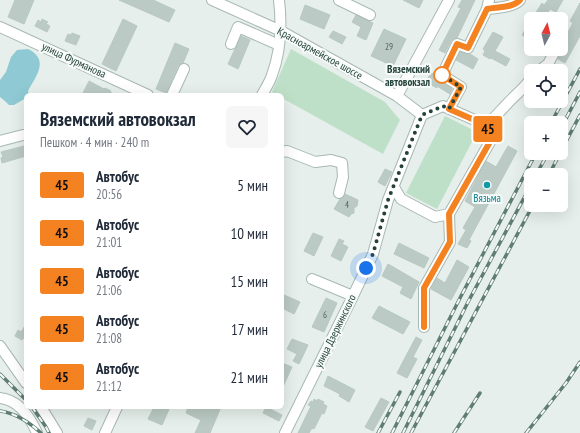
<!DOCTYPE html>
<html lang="ru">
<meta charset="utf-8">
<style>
body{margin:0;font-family:"PT Sans Narrow",sans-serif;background:#f6f6f7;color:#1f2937;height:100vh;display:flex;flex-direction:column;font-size:15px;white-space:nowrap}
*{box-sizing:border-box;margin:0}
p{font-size:13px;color:#747a83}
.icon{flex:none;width:22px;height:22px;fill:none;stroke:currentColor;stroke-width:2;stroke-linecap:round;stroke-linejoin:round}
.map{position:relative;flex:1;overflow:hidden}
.sheet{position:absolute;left:24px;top:93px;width:260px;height:316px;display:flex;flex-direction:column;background:#fff;border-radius:6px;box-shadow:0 4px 16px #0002}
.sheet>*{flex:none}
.badge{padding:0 8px;border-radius:3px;font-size:14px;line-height:26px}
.needle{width:26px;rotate:7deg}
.fabs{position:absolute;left:524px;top:12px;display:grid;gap:8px}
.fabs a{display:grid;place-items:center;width:44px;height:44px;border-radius:6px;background:#fff;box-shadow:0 4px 16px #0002;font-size:20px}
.you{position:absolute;width:20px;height:20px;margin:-10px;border:3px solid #fff;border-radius:50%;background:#1a73e8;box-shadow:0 0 0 6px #1a73e833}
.map>.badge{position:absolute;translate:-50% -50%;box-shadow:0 0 0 2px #fff}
.round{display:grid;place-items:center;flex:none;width:42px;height:42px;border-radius:6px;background:#f6f6f7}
.summary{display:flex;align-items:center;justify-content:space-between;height:68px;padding:0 16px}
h1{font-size:19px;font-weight:600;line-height:30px}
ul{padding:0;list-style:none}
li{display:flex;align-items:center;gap:12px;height:48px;padding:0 16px}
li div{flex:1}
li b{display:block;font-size:15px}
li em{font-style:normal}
li .badge{min-width:44px;font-weight:700;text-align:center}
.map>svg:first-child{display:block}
.green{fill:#bfe0c8}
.water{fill:#8ec9d4}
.building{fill:#bbcac4;stroke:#b8c9c2}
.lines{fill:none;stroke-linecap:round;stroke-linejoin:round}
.minor-casing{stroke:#a8b8b2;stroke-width:12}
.minor{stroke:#fff;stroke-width:10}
.rail-casing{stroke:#5f7d75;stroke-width:3.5}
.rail{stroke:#f7fbf9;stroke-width:2;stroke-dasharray:6;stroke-linecap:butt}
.line-casing{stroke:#fff;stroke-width:9}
.line{stroke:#f58220;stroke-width:6}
.walk{stroke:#24423a;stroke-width:4;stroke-dasharray:0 7.2}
.stop-dot{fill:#fff;stroke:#f58220;stroke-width:2}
.culture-dot{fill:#0f9aa8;stroke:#f7fbf9;stroke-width:1.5}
.labels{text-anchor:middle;stroke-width:4;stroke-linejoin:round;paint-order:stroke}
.number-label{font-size:9px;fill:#4a645c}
.street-label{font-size:11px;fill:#24423a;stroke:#f7fbf9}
.stop-label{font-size:11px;font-weight:bold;fill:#24423a;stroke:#f7fbf9;text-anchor:end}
.culture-label{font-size:11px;fill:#0d838f;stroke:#f7fbf9}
</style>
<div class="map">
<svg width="580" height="433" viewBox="0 0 580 433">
<rect width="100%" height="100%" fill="#e6efeb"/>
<path class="green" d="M291,49L385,102L400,120L383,154L282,98V95H277L272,92Z
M445,116L477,132L437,209L406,193Z"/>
<path class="water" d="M28,49C50,60 36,76 28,91L29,95H26V98L14,105H9L6,102L0,97V80L6,72L11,57L17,50Z"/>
<path class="building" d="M15,0H34L24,24L8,17Z
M119,0H153L175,10L169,22Z
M403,0H423L419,8Z
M462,0H475L457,38L453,39L451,41L445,53L439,50L461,8L458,7Z
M548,0H563L556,12L550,9L544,19H532L542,3L544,5Z
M580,3V36L565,63L558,59L562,49L561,45L573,23L570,21Z
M305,5L330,15L324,29L300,19Z
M356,15L373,23L366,40L357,36L361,27L352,22Z
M42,19L48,22L46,24L50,26L47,32L35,26L38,20L41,22Z
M123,19L137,26L116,71L102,64Z
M531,20V40L522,35Z
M384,29L406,39L393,66L371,56Z
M333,31L346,37L342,44L329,37Z
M493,32L503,37L495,51L510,59L506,66L491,58L490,59L483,55L485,51L483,49Z
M72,33L80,36L76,45L65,41L68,34L71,35Z
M241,36L250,40L238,69L228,64Z
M175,43L189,49L183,63L180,64L178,66L166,93L156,89Z
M460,52L466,54H470L478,59L473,69L456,60Z
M431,73L436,75V78L439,80L452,89L450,94L437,86V88L426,82Z
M89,81L104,89L105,88L111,91L110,92L115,95H87L83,93Z
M24,146L26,156L2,163L1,158L3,157L1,152Z
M508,146L517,151L469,240L471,241L467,248L458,244L466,230L463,228L475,207L465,201L486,161L496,167Z
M385,169L392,172L385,186L378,182Z
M345,194L358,200L357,206L354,208V213L351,214L349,217L334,209L340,199L343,198Z
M313,233L323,237L314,256L304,251Z
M339,239L344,241L342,244L348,247L341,261L331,256Z
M399,243L429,258L424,268L394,254Z
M457,260L469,267L451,300L431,289L437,278L445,283Z
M388,264L419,282L411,299L400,293L403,287L382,276Z
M282,294L300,302L294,314L282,308Z
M326,298L337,303L324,332L312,327Z
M379,306L410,322L403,334L372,318Z
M26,324V340L23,338L22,340L15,336L18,330L21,332Z
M416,337L422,340L413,357L417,359L407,378L397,373Z
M292,339L308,345L299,364L293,361L297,354L287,349Z
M282,363L292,367L282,389Z
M328,376L355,390L349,402L339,396L340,394L324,386Z
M381,398L389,402L373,431L365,427Z
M314,399L317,401L318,399L324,402L323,404L327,406L324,414L322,413L314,429L312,428L309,433H298L311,406L308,405L311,401L313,402Z
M154,407H170L162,425L148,419Z
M188,407H221L210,433H195L201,420L186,413Z
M266,407L282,415L279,421L263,413Z
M88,418L96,421L92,430L84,426Z"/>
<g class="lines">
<defs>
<path id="minor" d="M212,0L281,31L397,96L422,115
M339,0L370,15
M487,9C496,8 514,7 520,0
M0,27L148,95
M231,44L238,27L279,45
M539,71L548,64L556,49
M172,95L184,69
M262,95C265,89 270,82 272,75C281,51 282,26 279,0
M397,96L449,0
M449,109L461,87L442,75L457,44L468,48L487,9L489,0
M486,125C494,119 500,111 507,104C515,95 525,88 531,78
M0,141L23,135
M282,152L287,151L315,162L331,160L342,163L343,177L339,193
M394,187L401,199L435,217L449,214L491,140L486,125L443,106L422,115
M312,279L353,296
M424,327V288L450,242L449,214
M0,346L26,383
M0,398C19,400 30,417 37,433
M41,407L57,433
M105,433L117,407
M285,433L353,296L373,254L388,200L422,115"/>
</defs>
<use href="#minor" class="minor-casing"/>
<use href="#minor" class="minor"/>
<defs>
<path id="rail" d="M551,123L580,69
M561,128L580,92
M561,151L580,115
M536,175L548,153
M549,175L560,153
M0,374L26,400
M32,407L46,427L49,433
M0,411C15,413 30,423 41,433
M378,433L400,392
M392,433L460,298L536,153
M403,433L468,302L531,185
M411,433L533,205
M454,433L480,393
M526,433L566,383L580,362"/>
</defs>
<use href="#rail" class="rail-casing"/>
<use href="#rail" class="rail"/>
</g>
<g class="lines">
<defs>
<path id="line" d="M424,327V288L450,242L449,214L491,140L486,125L449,109L461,87L442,75L457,44L468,48L487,9C497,7 513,8 520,0"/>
</defs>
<use href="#line" class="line-casing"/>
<use href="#line" class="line"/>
<path class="walk" d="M366,268L373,254L388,200L422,115L443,106L449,109L461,87L442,75"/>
</g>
<circle class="stop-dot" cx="442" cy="75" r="8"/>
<circle class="culture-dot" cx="487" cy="185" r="4"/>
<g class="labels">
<g class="number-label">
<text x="389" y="50">29</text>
<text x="347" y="208">4</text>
<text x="325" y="318">6</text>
</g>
<g class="street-label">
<text transform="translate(320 53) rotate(29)" y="4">Красноармейское шоссе</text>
<text transform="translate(74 60) rotate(25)" y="4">улица Фурманова</text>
<text transform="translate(335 331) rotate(-64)" y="4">улица Дзержинского</text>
</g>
<g class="stop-label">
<text x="430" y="73">Вяземский<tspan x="430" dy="13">автовокзал</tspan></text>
</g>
<g class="culture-label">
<text x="487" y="202">Вязьма</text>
</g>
</g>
</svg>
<div class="fabs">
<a><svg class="needle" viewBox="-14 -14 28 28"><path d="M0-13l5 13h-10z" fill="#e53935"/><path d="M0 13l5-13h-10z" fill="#747a83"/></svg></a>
<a><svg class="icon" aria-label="locate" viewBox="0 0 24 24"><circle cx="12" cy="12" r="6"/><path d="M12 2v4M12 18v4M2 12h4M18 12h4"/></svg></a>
<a>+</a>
<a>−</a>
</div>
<div class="you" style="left:366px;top:268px"></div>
<b class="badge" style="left:488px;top:129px;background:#f58220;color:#111">45</b>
<section class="sheet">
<div class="summary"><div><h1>Вяземский автовокзал</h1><p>Пешком · 4 мин · 240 m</p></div><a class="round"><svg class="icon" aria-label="heart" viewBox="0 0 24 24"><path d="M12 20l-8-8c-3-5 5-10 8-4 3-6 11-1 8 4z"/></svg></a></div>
<ul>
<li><span class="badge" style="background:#f58220;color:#111">45</span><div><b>Автобус</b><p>20:56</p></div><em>5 мин</em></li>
<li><span class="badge" style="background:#f58220;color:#111">45</span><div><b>Автобус</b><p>21:01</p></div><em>10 мин</em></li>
<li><span class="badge" style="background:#f58220;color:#111">45</span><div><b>Автобус</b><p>21:06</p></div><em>15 мин</em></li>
<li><span class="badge" style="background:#f58220;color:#111">45</span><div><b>Автобус</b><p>21:08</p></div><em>17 мин</em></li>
<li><span class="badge" style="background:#f58220;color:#111">45</span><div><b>Автобус</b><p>21:12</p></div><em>21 мин</em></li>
</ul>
</section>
</div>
